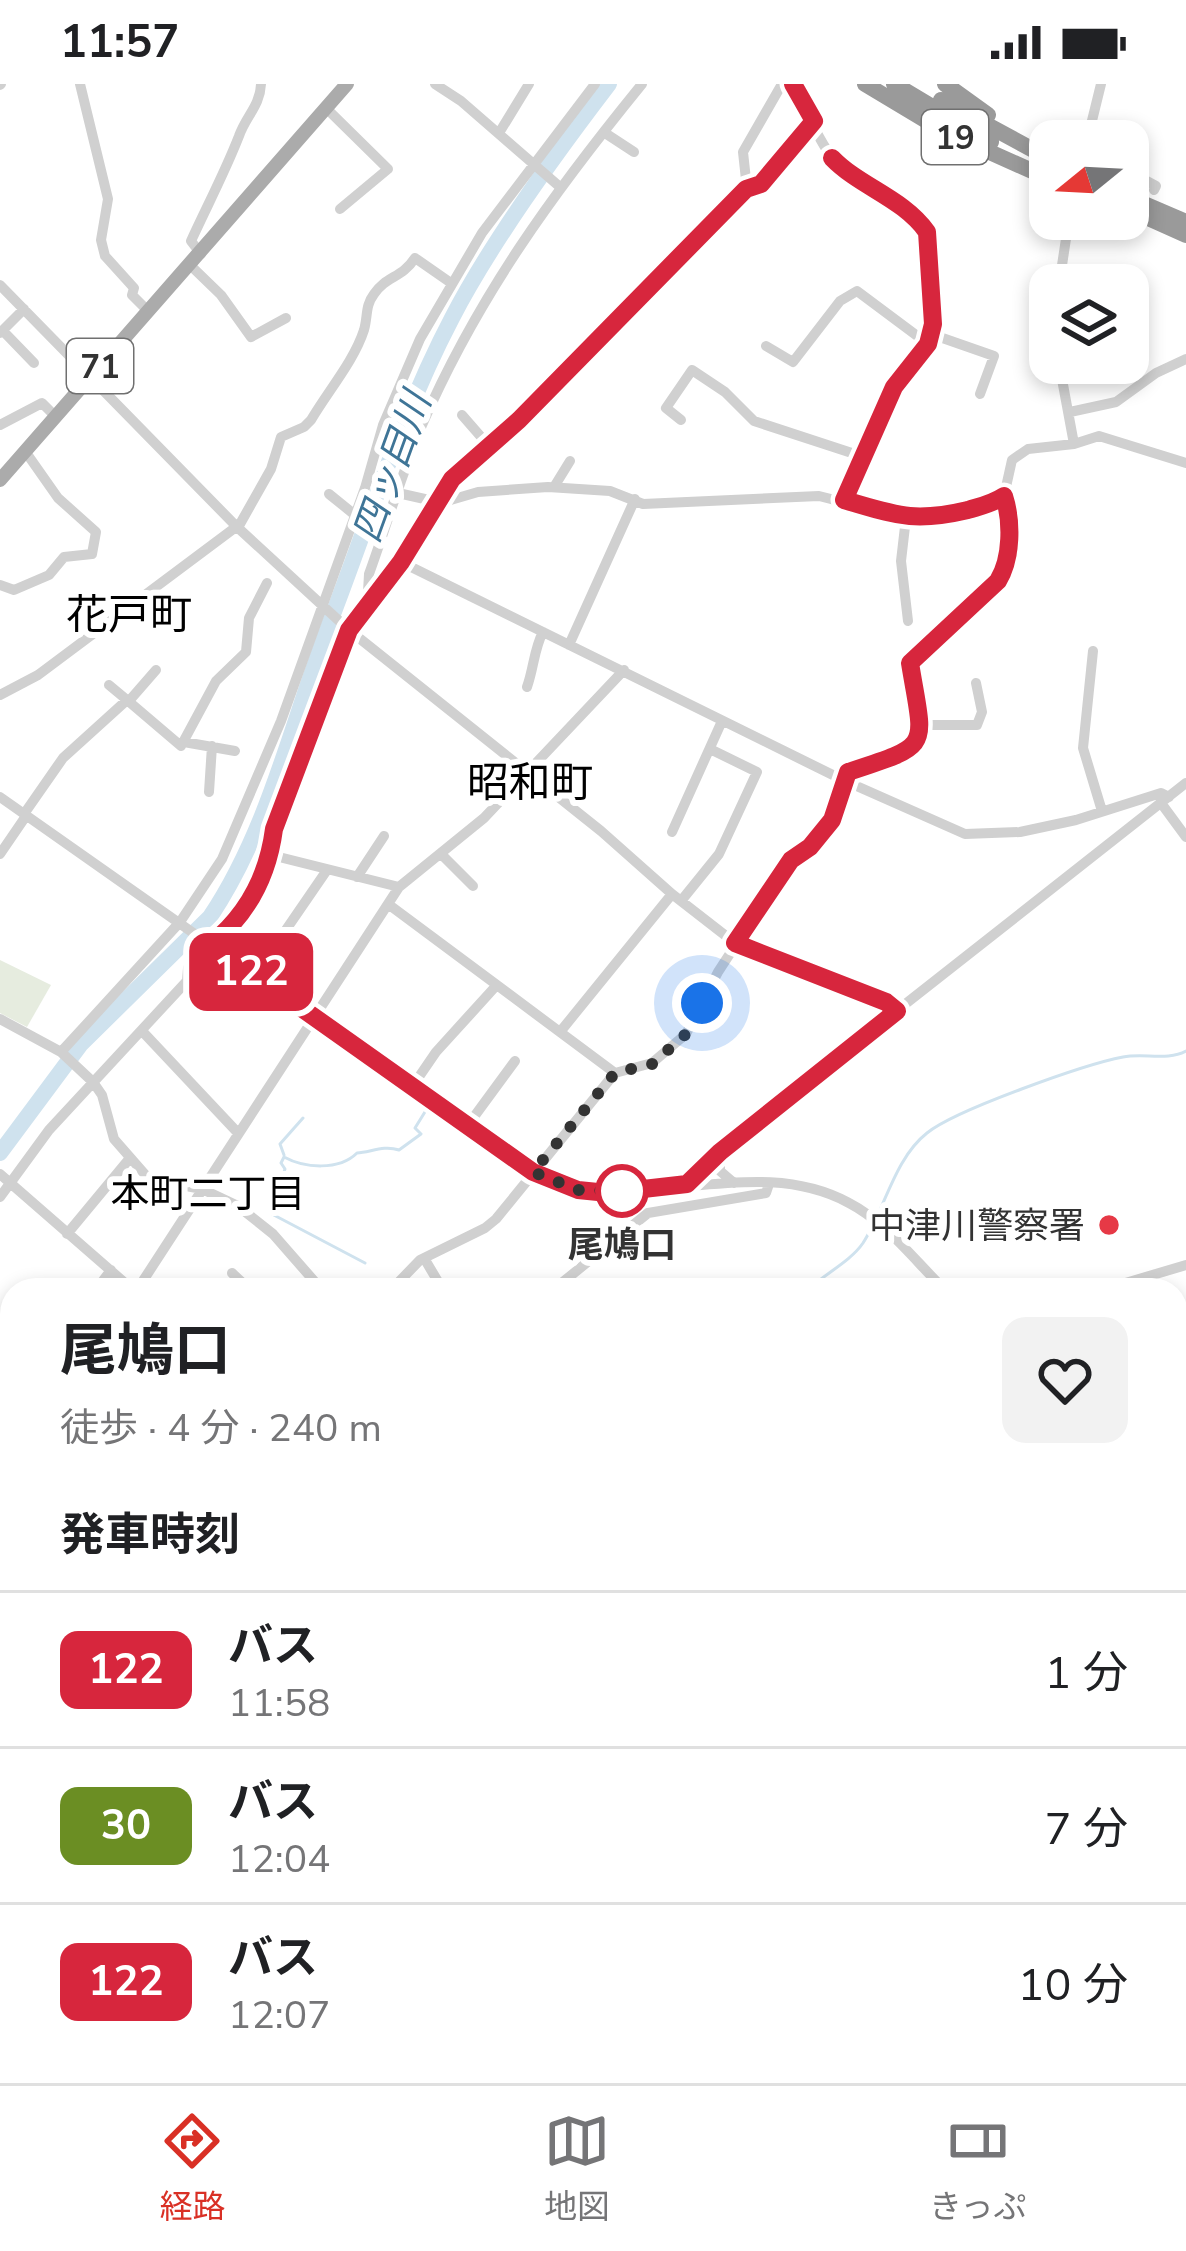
<!DOCTYPE html>
<html lang="ja">
<meta charset="utf-8">
<style>
body{margin:0;font-family:"Nunito Sans","Noto Sans JP",sans-serif;background:#f2f2f2;color:#202124;height:100vh;display:flex;flex-direction:column;font-size:45px;white-space:nowrap}
*{box-sizing:border-box;margin:0}
p{font-size:39px;color:#757577}
.icon{flex:none;width:66px;height:66px;fill:none;stroke:currentColor;stroke-width:2;stroke-linecap:round;stroke-linejoin:round}
.map{position:relative;flex:1;overflow:hidden}
.details{position:absolute;left:0px;top:1194px;width:1188px;height:807px;display:flex;flex-direction:column;background:#fff;border-radius:36px 36px 0 0;box-shadow:0 6px 18px #0003}
.details>*{flex:none}
.badge{padding:0 24px;border-radius:18px;font-size:42px;line-height:78px}
.needle{width:78px;rotate:252deg}
.buttons{position:absolute;left:1029px;top:36px;display:grid;gap:24px}
.buttons a{display:grid;place-items:center;width:120px;height:120px;border-radius:24px;background:#fff;box-shadow:0 6px 18px #0003;font-size:60px}
.you{position:absolute;width:60px;height:60px;margin:-30px;border:9px solid #fff;border-radius:50%;background:#1a73e8;box-shadow:0 0 0 18px #1a73e833}
.map>.badge{position:absolute;translate:-50% -50%;box-shadow:0 0 0 6px #fff}
h2{padding:0 60px;font-size:45px;line-height:108px}
.round{display:grid;place-items:center;flex:none;width:126px;height:126px;border-radius:24px;background:#f2f2f2}
.overview{display:flex;align-items:center;justify-content:space-between;height:204px;padding:0 60px}
h1{font-size:57px;font-weight:700;line-height:90px}
ul{padding:0;list-style:none}
li{display:flex;align-items:center;gap:36px;height:156px;padding:0 60px;border-top:3px solid #e0e0e0}
li div{flex:1}
li b{display:block;font-size:45px}
li em{font-style:normal}
li .badge{min-width:132px;font-weight:700;text-align:center}
.status{display:flex;justify-content:space-between;align-items:center;height:84px;padding:0 60px;background:#fff;direction:ltr}
.status svg{height:33px;fill:currentColor}
.tab-bar{display:flex;justify-content:space-around;align-items:center;height:168px;border-top:3px solid #e0e0e0;background:#fff;font-size:33px;color:#757577}
.tab-bar a{display:grid;justify-items:center;gap:6px}
.tab-bar .selected{color:#d93025}
.map>svg:first-child{display:block}
.green{fill:#e6ecdf}
.lines{fill:none;stroke-linecap:round;stroke-linejoin:round}
.stream{stroke:#cfe2ee;stroke-width:3}
.river{stroke:#cfe2ee;stroke-width:16}
.minor{stroke:#d0d0d0;stroke-width:10}
.major{stroke:#ababab;stroke-width:14}
.highway{stroke:#9a9a9a;stroke-width:16}
.rail-casing{stroke:#888;stroke-width:8}
.rail{stroke:#fff;stroke-width:3;stroke-dasharray:9;stroke-linecap:butt}
.line-casing{stroke:#fff;stroke-width:27}
.line{stroke:#d7263d;stroke-width:18}
.walk{stroke:#333;stroke-width:12;stroke-dasharray:0 21.6}
.stop-dot{fill:#fff;stroke:#d7263d;stroke-width:6}
.poi-dot{fill:#e63946;stroke:#fff;stroke-width:4.5}
.labels{text-anchor:middle;stroke-width:12;stroke-linejoin:round;paint-order:stroke}
.shield{fill:#fff;stroke:#707070;stroke-width:3}
.shield-label{font-size:33px;font-weight:bold;fill:#333}
.poi-label{font-size:36px;fill:#333;stroke:#fff;text-anchor:end}
.stop-label{font-size:36px;font-weight:bold;fill:#333;stroke:#fff}
.water-label{font-size:39px;font-style:italic;fill:#3f7597;stroke:#fff}
.neighbourhood-label{font-size:39px;fill:#000;stroke:#fff}
.quarter-label{font-size:42px;fill:#000;stroke:#fff}
</style>
<div class="status"><b>11:57</b><svg viewBox="0 0 49 12"><path d="M0 12V9h3v3zM5 12V6h3v6zM10 12V3h3v9zM15 12V0h3v12zM26 1h20v11H26zM47 4h2v5h-2z"/></svg></div>
<div class="map">
<svg width="1186" height="1999" viewBox="0 0 1186 1999">
<rect width="100%" height="100%" fill="#fff"/>
<path class="green" d="M0,876L51,901L27,943L0,929Z"/>
<g class="lines">
<path class="stream" d="M284,1071L280,1060L303,1034
M365,1179L270,1129L285,1085L281,1079L284,1073C304,1084 339,1087 357,1069C371,1068 384,1061 399,1066L421,1050L415,1044L428,1023
M808,1206C824,1190 850,1178 863,1159C885,1125 894,1075 927,1049C955,1026 1086,980 1123,973C1144,969 1168,977 1186,967"/>
<path class="river" d="M0,1069L81,960L210,833C269,745 292,637 330,538C369,437 401,331 452,234C491,158 557,68 609,0"/>
<path class="minor" d="M80,0L108,115L101,156L105,172L134,204L132,211L149,228
M435,0L461,17L560,103
M793,0C807,24 817,56 835,77C860,107 903,115 927,148L933,240L928,260L894,303L844,416
M0,1L1,0
M326,24L388,85L340,125
M499,49L529,0
M605,49L634,68
M1087,57L1101,0
M1128,87L1156,102L1154,106
M747,105L761,100L814,36
M1127,135L1141,140
M201,170L191,157C207,122 225,88 239,52C246,32 260,22 261,0
M190,181L221,211L251,253L286,234
M0,201L236,442L349,546L601,747L672,810L735,859L886,918L897,927
M1059,201L1069,135
M1050,226L1046,245L1050,258
M3,247L34,279
M0,249L24,225
M931,250L994,272L980,310
M766,262L793,278L840,217L857,207L928,260
M1059,279L1074,360
M1070,328L1116,318L1156,289L1186,275
M462,331L489,362
M681,336L666,324L692,286L725,308L754,337L861,372
M0,341L42,319L55,332
M554,403L570,377
M398,409L438,418
M329,410L355,431
M437,420L478,408L548,403L610,407L643,420L819,412L906,434L930,435L994,419L1004,412
M906,434L901,477L908,537
M401,478L843,696L965,750L1020,748L1076,736L1161,709L1169,713
M0,501L14,506L49,491L64,473L92,470L96,448L58,414L25,367
M373,514L368,508L369,490C387,440 402,389 422,341C478,212 554,108 642,0
M569,561L635,415
M1093,567L1083,664L1102,727
M109,601L127,616
M527,603C534,583 534,565 543,548
M0,611L38,591L240,440L271,385L281,353L304,343L311,336C328,307 354,277 364,246C368,232 365,222 374,210C386,192 402,194 415,174L451,199
M129,617L156,586
M920,641H977L982,628L976,599
M184,658L235,667
M209,708L212,662
M0,713L533,1088C632,1138 750,1065 849,1119C886,1138 915,1177 945,1206
M1161,719L1186,753
M24,730L63,674L127,616L181,662L216,597L246,568L249,534L267,499
M672,748L722,637
M0,770L26,732
M441,770L473,802
M271,771L399,803
M357,793L384,752
M681,817L719,770L757,688L710,665
M388,820L615,989
M281,853L327,786
M0,935L61,968L93,998L102,1011L114,1055L149,1095L202,1105L238,1122L273,1150L322,1206
M142,947L238,1049
M560,948L672,810
M61,968L180,838L222,775L281,637L365,404L383,341L420,255L482,149L595,0
M412,1003L436,968L495,903
M468,1041L515,977
M720,1068V1087L734,1099
M0,1090L133,1206
M687,1100L777,1021L1186,699
M0,1113L49,1046L187,897L188,884C201,868 217,857 231,843C257,819 270,779 274,745L349,546L401,478L452,395L519,336L747,105L743,68L782,0
M67,1150L130,1074
M424,1174L443,1206
M232,1189L250,1206
M96,1206L111,1186
M137,1206L399,803L484,734L624,586
M391,1206L420,1176L485,1144L496,1135L615,989L652,979L686,950L718,888L791,776L810,763L832,735L848,688L913,664L920,641L909,579L1004,488L1011,434L1004,412L1012,376L1028,365L1074,360L1099,352L1186,379
M553,1206L648,1129L766,1109L769,1100
M1102,1206L1186,1181
M0,1278L12,1285
M1176,1305L1186,1301
M0,1345L12,1357
M0,1406L12,1412
M1176,1434L1186,1445
M0,1506L9,1515L6,1530
M1176,1568L1186,1564
M0,1678L12,1673
M1176,1705L1186,1679
M0,1787L12,1785
M1176,1823L1186,1834
M1176,1925L1186,1921
M12,1932L8,1933L12,1959
M1121,1989L1136,1999
M215,1999L227,1991L270,1989
M716,1999L740,1989
M1006,1999L1020,1989
M1105,1999L1107,1989
M1177,1999H1179"/>
<path class="major" d="M0,396L347,0"/>
<path class="highway" d="M865,0L945,48L1050,95
M894,0L991,58
M945,0L988,31
M941,16L1050,75
M1128,113L1186,138
M1128,125L1186,151"/>
<defs>
<path id="rail" d="M0,1469L12,1478
M394,1989L401,1999"/>
</defs>
<use href="#rail" class="rail-casing"/>
<use href="#rail" class="rail"/>
</g>
<g class="lines">
<defs>
<path id="line" d="M793,0L814,37L761,100L746,105L519,336L452,395L401,478L349,546L274,745C268,791 247,831 211,860L533,1088L578,1106L608,1109L687,1100L720,1068L897,927L886,918L735,859L791,776L810,763L832,736L848,688C934,660 924,665 910,579L998,497C1012,474 1012,437 1004,412C992,420 981,422 968,426C913,439 896,431 844,416L894,303L928,260L933,240L927,148C903,114 860,103 832,74"/>
</defs>
<use href="#line" class="line-casing"/>
<use href="#line" class="line"/>
<path class="walk" d="M622,1107L578,1106L533,1088L615,989L652,980L686,950L702,919"/>
</g>
<circle class="stop-dot" cx="622" cy="1107" r="24"/>
<circle class="poi-dot" cx="1109" cy="1141" r="12"/>
<g class="labels">
<g class="shield">
<rect x="922" y="26" width="66" height="54" rx="9"/>
<rect x="67" y="255" width="66" height="54" rx="9"/>
</g>
<g class="shield-label">
<text x="955" y="65">19</text>
<text x="100" y="294">71</text>
</g>
<g class="poi-label">
<text x="1085" y="1154">中津川警察署</text>
</g>
<g class="stop-label">
<text x="622" y="1173">尾鳩口</text>
</g>
<g class="water-label">
<text transform="translate(391 383) rotate(-70)" y="14">四ッ目川</text>
</g>
<g class="neighbourhood-label">
<text x="208" y="1123">本町二丁目</text>
</g>
<g class="quarter-label">
<text x="129" y="545">花戸町</text>
<text x="530" y="713">昭和町</text>
</g>
</g>
</svg>
<div class="buttons">
<a><svg class="needle" viewBox="-14 -14 28 28"><path d="M0-13l5 13h-10z" fill="#e53935"/><path d="M0 13l5-13h-10z" fill="#757577"/></svg></a>
<a><svg class="icon" aria-label="layers" viewBox="0 0 24 24"><path d="M12 4l9 5-9 5-9-5zM3 14l9 5 9-5"/></svg></a>
</div>
<div class="you" style="left:702px;top:919px"></div>
<b class="badge" style="left:251px;top:888px;background:#d7263d;color:#fff">122</b>
<section class="details">
<div class="overview"><div><h1>尾鳩口</h1><p>徒歩 · 4 分 · 240 m</p></div><a class="round"><svg class="icon" aria-label="heart" viewBox="0 0 24 24"><path d="M12 20l-8-8c-3-5 5-10 8-4 3-6 11-1 8 4z"/></svg></a></div>
<h2>発車時刻</h2>
<ul>
<li><span class="badge" style="background:#d7263d;color:#fff">122</span><div><b>バス</b><p>11:58</p></div><em>1 分</em></li>
<li><span class="badge" style="background:#6b8e23;color:#fff">30</span><div><b>バス</b><p>12:04</p></div><em>7 分</em></li>
<li><span class="badge" style="background:#d7263d;color:#fff">122</span><div><b>バス</b><p>12:07</p></div><em>10 分</em></li>
</ul>
</section>
</div>
<nav class="tab-bar">
<a class="selected"><svg class="icon" aria-label="directions" viewBox="0 0 24 24"><path d="M12 3l9 9-9 9-9-9zM9 14v-3h6M13 9l2 2-2 2"/></svg>経路</a>
<a><svg class="icon" aria-label="map" viewBox="0 0 24 24"><path d="M3 6l6-2 6 2 6-2v14l-6 2-6-2-6 2zM9 4v14M15 6v14"/></svg>地図</a>
<a><svg class="icon" aria-label="tickets" viewBox="0 0 24 24"><path d="M3 7h18v10H3zM15 7v10"/></svg>きっぷ</a>
</nav>
